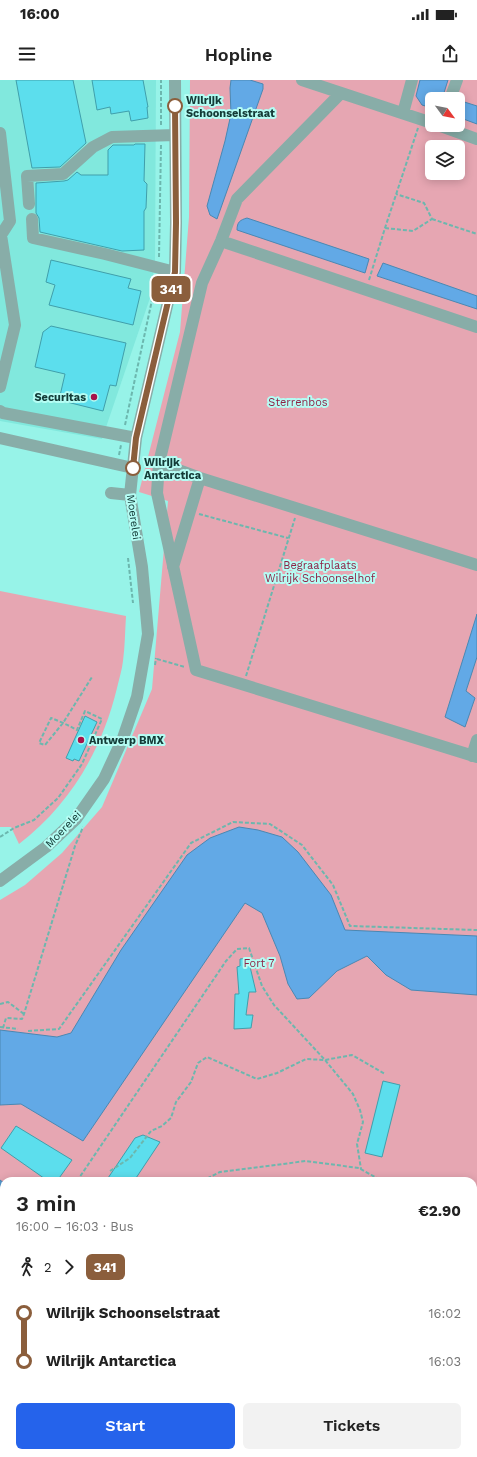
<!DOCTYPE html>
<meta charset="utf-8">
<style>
body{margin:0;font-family:"Work Sans",sans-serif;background:#f2f2f2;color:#222;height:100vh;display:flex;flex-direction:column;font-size:15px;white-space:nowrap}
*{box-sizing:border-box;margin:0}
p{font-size:13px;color:#767676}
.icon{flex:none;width:22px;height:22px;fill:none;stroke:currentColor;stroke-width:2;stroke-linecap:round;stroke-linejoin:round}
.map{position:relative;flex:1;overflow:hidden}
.sheet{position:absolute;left:0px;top:1097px;width:477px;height:280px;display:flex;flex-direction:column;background:#fff;border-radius:12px 12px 0 0;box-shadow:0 2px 10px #0003}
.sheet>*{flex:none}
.badge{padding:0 8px;border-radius:6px;font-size:14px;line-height:26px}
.needle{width:26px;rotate:122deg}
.fabs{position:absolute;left:425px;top:12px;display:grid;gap:8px}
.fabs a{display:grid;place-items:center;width:40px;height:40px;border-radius:6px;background:#fff;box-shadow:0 2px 10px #0003;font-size:20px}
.map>.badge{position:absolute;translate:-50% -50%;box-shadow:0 0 0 2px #fff}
.legs{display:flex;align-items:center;gap:6px;height:44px;padding:0 16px;font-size:13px}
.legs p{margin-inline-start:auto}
.head{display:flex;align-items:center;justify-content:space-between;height:68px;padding:0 16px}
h1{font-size:22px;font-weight:600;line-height:30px}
.cta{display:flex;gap:8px;margin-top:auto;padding:8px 16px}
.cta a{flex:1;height:46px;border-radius:6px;background:#2563eb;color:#fff;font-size:16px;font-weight:600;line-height:46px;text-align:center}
.cta a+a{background:#f2f2f2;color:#222}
ul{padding:0 16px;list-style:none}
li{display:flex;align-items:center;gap:14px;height:48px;font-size:15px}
li i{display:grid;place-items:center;width:6px;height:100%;margin:0 5px;background:currentColor}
li i::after{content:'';width:10px;height:10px;margin:-5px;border:3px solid;border-radius:50%;background:#fff}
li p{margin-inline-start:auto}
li:first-child i{background:linear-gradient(#0000 50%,currentColor 0)}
li:last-child i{background:linear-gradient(currentColor 50%,#0000 0)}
.status{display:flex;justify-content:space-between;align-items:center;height:28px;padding:0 20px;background:#fff;direction:ltr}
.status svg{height:11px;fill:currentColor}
header{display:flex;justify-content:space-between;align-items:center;height:52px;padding:0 16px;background:#fff;font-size:18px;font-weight:600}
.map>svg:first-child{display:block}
.built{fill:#81e8dd}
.green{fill:#e6a6b2;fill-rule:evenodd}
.water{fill:#62a9e6;stroke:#4a88b2}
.building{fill:#5cdeed;stroke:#409fab}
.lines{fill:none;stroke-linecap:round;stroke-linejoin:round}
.minor-tunnel{stroke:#7dcec5;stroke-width:12;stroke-dasharray:12 6;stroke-linecap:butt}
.path{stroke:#6cb7ae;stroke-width:2;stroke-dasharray:4 2;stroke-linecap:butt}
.minor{stroke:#88ada8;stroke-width:12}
.line-1-casing{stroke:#fff;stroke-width:9}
.line-1{stroke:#8b5e3c;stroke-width:6}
.stop-1-dot{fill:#fff;stroke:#8b5e3c;stroke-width:2}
.poi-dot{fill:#a6114b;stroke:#b5fdf4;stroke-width:1.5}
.labels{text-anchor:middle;stroke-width:4;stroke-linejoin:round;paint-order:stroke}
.stop-label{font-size:11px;font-weight:bold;fill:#133b37;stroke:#b5fdf4;text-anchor:start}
.poi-label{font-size:11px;font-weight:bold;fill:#133b37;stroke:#b5fdf4;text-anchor:end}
.park-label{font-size:11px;fill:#8e2245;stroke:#b5fdf4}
.street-label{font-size:11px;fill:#133b37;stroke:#b5fdf4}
</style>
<div class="status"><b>16:00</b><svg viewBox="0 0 49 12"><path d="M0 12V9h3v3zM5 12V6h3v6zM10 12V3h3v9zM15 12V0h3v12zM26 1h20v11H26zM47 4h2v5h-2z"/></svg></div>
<header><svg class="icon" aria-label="menu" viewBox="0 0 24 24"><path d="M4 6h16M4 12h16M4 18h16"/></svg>Hopline<svg class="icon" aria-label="share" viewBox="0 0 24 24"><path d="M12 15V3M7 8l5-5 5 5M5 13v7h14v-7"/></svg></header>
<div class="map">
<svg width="477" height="1377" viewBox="0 0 477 1377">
<rect width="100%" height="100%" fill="#97f3e8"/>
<path class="built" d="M0,0H156L155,180L150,218L102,359L0,341Z"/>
<path class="green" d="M190,0H477V1377H0V820L25,805L62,773L102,727L152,609L168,421L139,412L180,252L189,137ZM432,19H458V45H432ZM432,67H458V93H432ZM4,1101H473V1373H4Z
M0,511L126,536C125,551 125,566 123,581C122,590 119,599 117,608C102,670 70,725 19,764L11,747H0Z"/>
<path class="water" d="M231,0H250L263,4V9L217,139L210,135L207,126L225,61L231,34L230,8Z
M420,0H448L442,19H432V28L422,25L416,16Z
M458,20L477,26V44L458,37Z
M247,138L369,179L365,193L237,150C237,142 240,140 247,138Z
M383,183L477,216V229L377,196Z
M477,534V577L466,611L475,618L465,647L445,637Z
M239,747L258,750L282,757L298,772L331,815L345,850L477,856V915L411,910L386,895L367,876L337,891L309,918L297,919L288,904L280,876L262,833L245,823L83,1061L21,1024L0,1025V950L57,957L71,953L121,870L187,775L210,758Z
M0,1100L4,1103V1181L0,1187Z"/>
<path class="building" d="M16,0H73L86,63L60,87L32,88Z
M92,0H143L148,27H147L148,38L131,41L129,31L111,34L110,27L97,30Z
M135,64H145L144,101L147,104L146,128L144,131V170L122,171L40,152L39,138L36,133V103L64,101L68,100L77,92L81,95H108V70L113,65H134Z
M51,180L131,199L128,208L141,211L133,245L49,225L55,205L46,202Z
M51,246L126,263L116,306L110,305L103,331L59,320L65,294L35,287L43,252Z
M85,636L97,642L79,681L74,679L73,681L66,678Z
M248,878L256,912H249L246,935H253L251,948L234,949L235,914H239L237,887L240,886V879Z
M383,1001L400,1005L382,1077L365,1073Z
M16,1046L72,1080L57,1101H48L1,1068Z
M143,1055L160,1062L134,1101H106L135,1058Z"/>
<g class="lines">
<path class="minor-tunnel" d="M141,1373L143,1377"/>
<path class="path" d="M161,45V0
M432,139L477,154
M385,148L413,151L432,139L424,123L396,114
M159,177L161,65
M369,200L385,148L418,48
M125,345L157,197
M119,375L121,365
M199,434L288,458
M128,478L133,523
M157,579L185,587
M155,585L156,578
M246,596L295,438
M0,757L14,748L34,740L58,718L82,684L102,639L85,631L77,650C68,645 59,641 51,638L39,663L45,665L63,643L92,597
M0,924L8,922L24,934
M0,947L18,949
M3,948L6,938L22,939L24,934L75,766L83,747
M28,951L59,949L191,763L233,742L270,744L302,765L333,805L350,846L477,850
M110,1091L130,1078L151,1051L162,1046L171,1038L176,1022L191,1002L198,983L207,977L257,999L277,993L306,979L325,980L353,1014L360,1030L363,1042L357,1064L361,1089
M77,1101L226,881L237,869L249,868L262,906L274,925L325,980L352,975L385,994
M202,1101L220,1092L306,1081L359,1088L382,1101
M368,1101L373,1096
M473,1179L477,1184
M0,1216L4,1210
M473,1295L476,1299L477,1305
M0,1371L2,1377
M62,1377L63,1373
M197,1377L203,1373"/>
<path class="minor" d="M302,0L432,43
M341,13L237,119L221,161L202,203L159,383L157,413L196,590L477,677
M450,19L457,0
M403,33L412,0
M438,45L477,59
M0,53L10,141L1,155L15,245L0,307
M29,124L27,96L63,94L93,67L112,57L175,55
M32,139L33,158L105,174L175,192
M221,161L477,247
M0,331L3,333L136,358
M0,358L133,388
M159,383L200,398L477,485
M111,413L130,415
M173,487L200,398
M472,676L477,660
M0,801L46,767L76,739L104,699L123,658L137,617L148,554L142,487L130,415L136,358L175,192L176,143L175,0
M473,1370L477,1373"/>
</g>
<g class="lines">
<defs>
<path id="line-1" d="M133,388L136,358L175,192L176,143L175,26"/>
</defs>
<use href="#line-1" class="line-1-casing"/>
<use href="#line-1" class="line-1"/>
</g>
<g class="stop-1-dot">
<circle cx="175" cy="26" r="7"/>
<circle cx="133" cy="388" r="7"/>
</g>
<g class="poi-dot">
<circle cx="94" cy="317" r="4"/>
<circle cx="81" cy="660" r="4"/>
</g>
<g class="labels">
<g class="stop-label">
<text x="186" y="24">Wilrijk<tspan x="186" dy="13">Schoonselstraat</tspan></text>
<text x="144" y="386">Wilrijk<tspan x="144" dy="13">Antarctica</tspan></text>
</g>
<g class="poi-label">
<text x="86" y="321">Securitas</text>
<text x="89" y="664" text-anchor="start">Antwerp BMX</text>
</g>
<g class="park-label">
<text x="298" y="326">Sterrenbos</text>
<text x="320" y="489">Begraafplaats<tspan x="320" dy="13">Wilrijk Schoonselhof</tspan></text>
<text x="259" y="887">Fort 7</text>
</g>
<g class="street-label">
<text transform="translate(134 437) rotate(82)" y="4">Moerelei</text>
<text transform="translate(63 749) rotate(-46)" y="4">Moerelei</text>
</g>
</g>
</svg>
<div class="fabs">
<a><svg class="needle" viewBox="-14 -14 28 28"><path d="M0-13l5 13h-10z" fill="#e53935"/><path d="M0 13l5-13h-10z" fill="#767676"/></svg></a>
<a><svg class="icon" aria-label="layers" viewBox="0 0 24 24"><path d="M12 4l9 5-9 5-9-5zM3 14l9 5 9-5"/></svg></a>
</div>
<b class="badge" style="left:171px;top:209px;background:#8b5e3c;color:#fff">341</b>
<section class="sheet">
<div class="head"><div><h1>3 min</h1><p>16:00 – 16:03 · Bus</p></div><b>€2.90</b></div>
<div class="legs"><svg class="icon" aria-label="walk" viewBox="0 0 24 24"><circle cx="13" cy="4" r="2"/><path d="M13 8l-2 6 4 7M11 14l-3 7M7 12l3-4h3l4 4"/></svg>2<svg class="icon" aria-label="forward" viewBox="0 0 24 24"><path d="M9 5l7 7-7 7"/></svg><b class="badge" style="background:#8b5e3c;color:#fff">341</b></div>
<ul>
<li><i style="color:#8b5e3c"></i><b>Wilrijk Schoonselstraat</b><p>16:02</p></li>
<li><i style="color:#8b5e3c"></i><b>Wilrijk Antarctica</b><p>16:03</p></li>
</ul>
<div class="cta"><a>Start</a><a>Tickets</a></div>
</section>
</div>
